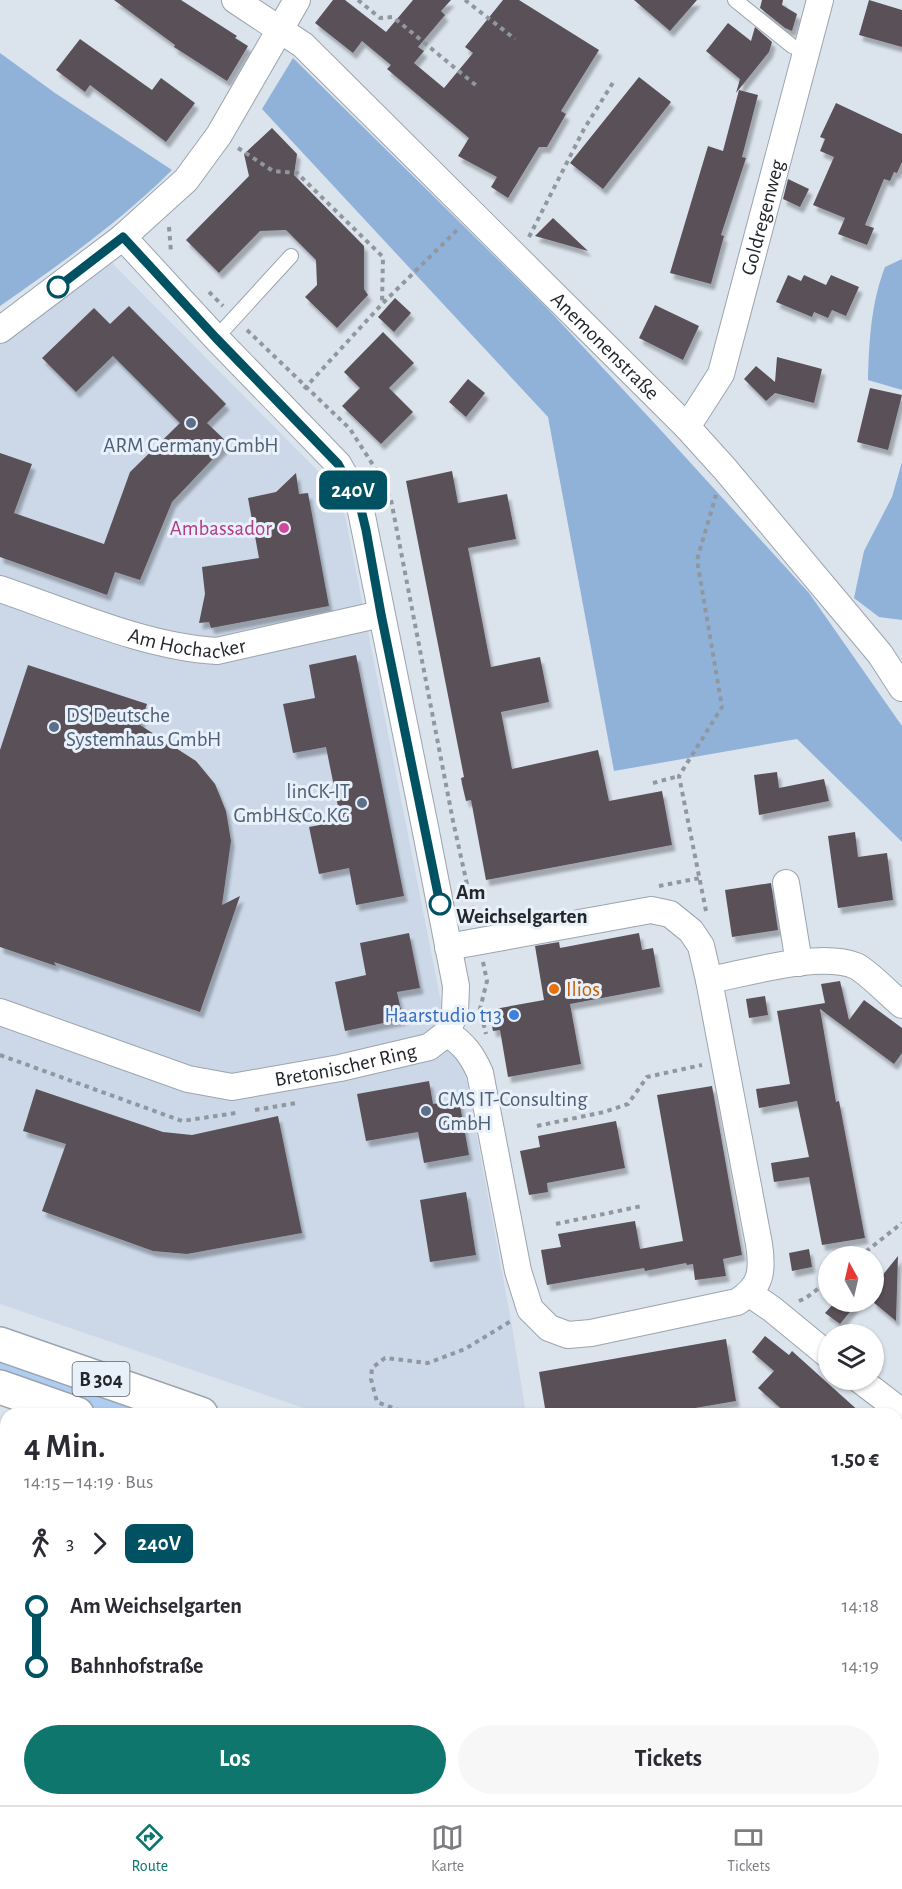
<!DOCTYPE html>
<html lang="de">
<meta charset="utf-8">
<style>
body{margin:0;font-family:"Alegreya Sans",sans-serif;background:#f7f7f7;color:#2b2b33;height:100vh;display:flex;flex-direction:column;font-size:22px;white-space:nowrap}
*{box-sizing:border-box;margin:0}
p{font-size:20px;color:#7c7c81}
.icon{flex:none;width:33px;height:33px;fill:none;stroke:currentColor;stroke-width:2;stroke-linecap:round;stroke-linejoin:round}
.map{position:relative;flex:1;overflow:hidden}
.drawer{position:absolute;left:0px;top:1408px;width:903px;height:398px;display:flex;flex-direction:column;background:#fff;border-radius:18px 18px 0 0;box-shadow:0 2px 4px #0004}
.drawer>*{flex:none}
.badge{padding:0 12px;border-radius:9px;font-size:21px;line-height:39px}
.needle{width:39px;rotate:352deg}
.buttons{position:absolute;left:818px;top:1246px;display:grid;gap:12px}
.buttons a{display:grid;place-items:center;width:66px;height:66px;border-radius:50%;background:#fff;box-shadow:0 2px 4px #0004;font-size:30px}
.map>.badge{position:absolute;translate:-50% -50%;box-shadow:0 0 0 3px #fff}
.legs{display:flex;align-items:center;gap:9px;height:66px;padding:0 24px;font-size:20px}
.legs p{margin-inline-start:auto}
.head{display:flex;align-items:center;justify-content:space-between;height:102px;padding:0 24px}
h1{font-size:33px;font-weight:600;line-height:45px}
.cta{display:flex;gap:12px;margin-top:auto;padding:12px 24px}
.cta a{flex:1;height:69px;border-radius:36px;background:#0f766e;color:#fff;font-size:24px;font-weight:600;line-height:69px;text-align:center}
.cta a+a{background:#f7f7f7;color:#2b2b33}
ul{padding:0 24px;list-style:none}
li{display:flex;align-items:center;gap:21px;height:60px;font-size:22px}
li i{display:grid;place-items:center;width:9px;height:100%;margin:0 8px;background:currentColor}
li i::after{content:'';width:15px;height:15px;margin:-8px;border:4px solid;border-radius:50%;background:#fff}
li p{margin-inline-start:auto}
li:first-child i{background:linear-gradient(#0000 50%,currentColor 0)}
li:last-child i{background:linear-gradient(currentColor 50%,#0000 0)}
.menu{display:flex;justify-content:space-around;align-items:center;height:84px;border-top:2px solid #e1e1e2;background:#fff;font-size:16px;color:#7c7c81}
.menu a{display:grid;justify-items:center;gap:3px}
.menu .on{color:#0f766e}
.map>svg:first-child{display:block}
.built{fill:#ccd8e8}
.green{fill:#aecdf0}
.forest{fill:#90b2d8}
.building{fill:#5a5158;filter:url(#shadow)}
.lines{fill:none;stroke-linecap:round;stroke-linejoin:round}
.lane-casing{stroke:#9ca4ae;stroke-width:16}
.street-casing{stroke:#9ca4ae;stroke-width:28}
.primary-casing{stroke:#9ca4ae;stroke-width:36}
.path{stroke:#91979f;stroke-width:4;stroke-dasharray:4.5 4.5;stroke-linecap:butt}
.lane{stroke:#fff;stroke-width:14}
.street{stroke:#fff;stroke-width:26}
.primary{stroke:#fff;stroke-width:33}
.line-1-casing{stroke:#fff;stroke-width:14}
.line-1{stroke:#005262;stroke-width:9}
.stop-1-dot{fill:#fff;stroke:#005262;stroke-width:3}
.service-dot{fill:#5c6f8a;stroke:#e8f0fa;stroke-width:2}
.hotel-dot{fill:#d1479c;stroke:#e8f0fa;stroke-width:2}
.food-dot{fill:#e8710a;stroke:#e8f0fa;stroke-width:2}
.shop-dot{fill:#3f7fe0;stroke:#e8f0fa;stroke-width:2}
.labels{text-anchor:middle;stroke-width:6;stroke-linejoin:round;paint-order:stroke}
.shield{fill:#e8f0fa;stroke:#5e6368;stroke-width:1.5}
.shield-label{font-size:20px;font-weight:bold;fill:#23262a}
.street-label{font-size:21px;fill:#23262a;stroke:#e8f0fa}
.service-label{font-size:21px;fill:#4e5e75;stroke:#e8f0fa;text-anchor:start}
.hotel-label{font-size:21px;fill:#b23c85;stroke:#e8f0fa;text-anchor:end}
.stop-label{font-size:21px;font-weight:bold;fill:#23262a;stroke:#e8f0fa;text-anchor:start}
.food-label{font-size:21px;fill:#c56008;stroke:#e8f0fa;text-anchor:start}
.shop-label{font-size:21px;fill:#366cbe;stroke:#e8f0fa;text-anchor:end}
</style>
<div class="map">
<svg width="902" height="1805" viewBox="0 0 902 1805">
<defs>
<filter id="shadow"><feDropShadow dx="3.5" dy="6" stdDeviation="1.5" flood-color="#0004"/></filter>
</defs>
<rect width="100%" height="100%" fill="#dbe3ed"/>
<path class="built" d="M109,260L323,476L345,515L441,1002L464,1067L512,1326L526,1414H321L0,1304V345Z"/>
<path class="green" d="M0,1359L158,1414H95L0,1382Z"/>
<path class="forest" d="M0,53L55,93L172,170C120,222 60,264 0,306Z
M293,58L545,306L657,426L809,593L902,726V842L797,739L614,771L548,417L262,109Z
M902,259V390L868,380C869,342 871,303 885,267Z
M902,462V620L879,617L854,598L864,551L892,497Z
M0,1433L6,1435V1670L0,1669Z
M897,1553L902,1556V1636L897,1635Z"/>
<path class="building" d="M114,0H181L237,36L235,38L248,46L227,81L174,47L175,45Z
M333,0H345L386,32L413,0H451L441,11L445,15L418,47L424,51L414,63L444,88L473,53L465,47L503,0H519L599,50L561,111L566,114L547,147H539L508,198L491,187L497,177L458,156L469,138L387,69L391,65L362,41L353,53L315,23Z
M634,0H697L670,31Z
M762,0H783L782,5L797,14L792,31L785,28L760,8Z
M869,0L902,10V47L859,35Z
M728,23L751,41L755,27L772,42L769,52L736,93L740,79L706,51Z
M80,39L152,90L161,78L195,103L166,142L90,85L85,92L56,70Z
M639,77L671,102L603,189L570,163Z
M739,90L758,95L742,157L746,158L721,235L724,236L711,284L670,273L708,146L723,151Z
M836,103L902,134V162L897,173L894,172L890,181L884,179L865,225L874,228L867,245L838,234L845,218L813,205L834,157L820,151L825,139L820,137Z
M272,128L297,154L294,175L364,246V289L368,295L337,328L305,297L317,285L316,260L286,230L260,231L219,273L186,240L249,176L244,154Z
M788,179L809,189L800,207L783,199Z
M553,218L588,251L535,236Z
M788,275L801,281L804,275L826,285L831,275L859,287L846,316L832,310L828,318L814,312L812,317L776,302Z
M395,298L411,313L394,332L378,317Z
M655,305L699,326L683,360L639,338Z
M129,306L226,404L207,423L228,443L172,502L140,580L115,572L107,595L0,557V453L32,464L14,513L104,544L130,472L180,423L113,356L76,392L42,358L94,308L110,324Z
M383,332L414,363L389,388L413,412L381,444L342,406L360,388L344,372Z
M777,357L822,369L814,403L775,393L766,401L744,379L756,366L775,382Z
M468,379L485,393L466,417L449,402Z
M870,388L902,395L888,450L857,442Z
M452,471L458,503L507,494L516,539L468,548L491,667L540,657L549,702L501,712L512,769L598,750L609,801L662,791L672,845L486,880L471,800L466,801L462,784L461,778L464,777L406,481Z
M296,473L299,494L308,493L329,606L211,628L209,622L199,623L205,594L202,567L259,558L248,498L276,492Z
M356,655L404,896L356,905L349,868L319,874L309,827L341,821L326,747L293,753L283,704L315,698L309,665Z
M28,665L147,704L140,725L196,761L215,784L226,811L231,841L222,905L240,896L200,1012L54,962L56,966L0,947V750Z
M777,772L779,788L824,779L829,801L759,815L754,775Z
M855,832L858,857L887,853L893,900L838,908L828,836Z
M771,883L778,930L732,937L725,890Z
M409,933L420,988L397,992L403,1019L345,1031L335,982L366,975L360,943Z
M639,933L642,950L653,948L660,987L570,1004L581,1064L508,1077L500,1030L493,1031L489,1010L544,1000L535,946L559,942L560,948Z
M840,981L849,1020L864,1000L902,1028V1053L894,1064L820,1009L836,1102L839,1101L865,1238L822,1245L809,1177L774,1182L771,1163L809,1157L797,1101L759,1108L756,1089L790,1084L777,1011L825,1003L821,984Z
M765,996L768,1015L749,1018L746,999Z
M429,1081L433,1104L459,1100L469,1155L424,1163L418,1132L366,1141L357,1094Z
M712,1086L742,1255L723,1259L726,1276L695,1280L693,1264L687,1265L686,1263L645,1271L644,1268L547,1285L541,1250L561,1247L558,1234L635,1221L640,1249L683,1241L657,1095Z
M36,1089L163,1132L192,1135L278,1116L302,1233L187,1254L153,1251L42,1211L66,1144L23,1131Z
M616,1121L625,1168L547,1183L548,1192L529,1195L520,1151L540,1147L538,1136Z
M466,1192L476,1255L430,1262L420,1200Z
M809,1249L812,1267L792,1271L789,1253Z
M898,1256L896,1321L873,1302V1287Z
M835,1302H858L840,1324L825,1313Z
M765,1336L789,1355L792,1351L862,1414H787L758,1388L774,1371L752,1352Z
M726,1339L736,1401L660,1414H546L539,1372Z"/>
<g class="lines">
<defs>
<path id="lane" d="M735,0L792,46L806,52
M216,338L291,256
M636,1805L638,1800"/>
<g id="street">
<path id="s1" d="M235,0L303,45L687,427L725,469L880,654L902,688"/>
<path d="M0,330L123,237L186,180L219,135L297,0"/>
<path id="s2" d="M687,427L721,374L820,0"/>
<path id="s3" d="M0,589C68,612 145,647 217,651L381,614"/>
<path d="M786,883L799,963"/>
<path d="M709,980C747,973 821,951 856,966C868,972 890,995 902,1005"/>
<path id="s4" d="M0,1012L188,1079L232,1087L340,1068L429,1047L447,1033L455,1012L456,986L425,827L359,501L338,464L216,338L123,237"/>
<path d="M447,1033C464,1044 472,1055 480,1073L518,1271L530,1309L549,1328L568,1335L591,1333L737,1302C762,1286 763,1271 759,1244L709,980L701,946L691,931L670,914L651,910L448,947"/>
<path d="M750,1294L772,1309L828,1355"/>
<path d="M860,1380L902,1412"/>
<path d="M0,1693L6,1694"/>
<path d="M43,1805L44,1800"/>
</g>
<path id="primary" d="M0,1344L201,1414
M0,1387L77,1414
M897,1660L902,1662
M897,1703L902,1705"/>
</defs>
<use href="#lane" class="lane-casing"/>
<use href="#street" class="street-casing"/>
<use href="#primary" class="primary-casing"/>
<path class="path" d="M358,0L380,18L393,17L478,87
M465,0L515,39
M238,148L273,171L297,173L383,257L382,303
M169,227L171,252
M529,237L584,129L614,81
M209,292L223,306
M247,330L350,429L375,468L391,500L453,821L475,920
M304,389L382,304L457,230
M653,783L679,776
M659,886L700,878
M706,911L679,776L722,707L697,560L716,495
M483,962L487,981L480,1009L486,1034
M0,1055L182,1121L236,1113
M255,1110L297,1103
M537,1126L604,1112L628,1104L647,1077L702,1065
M556,1224L642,1206
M859,1257L902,1223
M799,1301L806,1298L828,1281
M409,1414L377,1402L371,1379L372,1368L385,1358L428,1363L465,1349L511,1321
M70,1800L83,1805
M433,1800L437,1805
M423,1805L425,1800
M501,1805L504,1800"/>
<use href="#lane" class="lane"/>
<use href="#street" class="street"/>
<use href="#primary" class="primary"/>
</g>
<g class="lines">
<defs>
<path id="line-1" d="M58,287L123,237L216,338L338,464L359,501L366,530L381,614L440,904"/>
</defs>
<use href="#line-1" class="line-1-casing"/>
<use href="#line-1" class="line-1"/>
</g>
<g class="stop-1-dot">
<circle cx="58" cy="287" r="10"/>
<circle cx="440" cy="904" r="10"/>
</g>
<g class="service-dot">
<circle cx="191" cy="423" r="6"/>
<circle cx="54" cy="727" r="6"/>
<circle cx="362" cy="803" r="6"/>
<circle cx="426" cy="1111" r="6"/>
</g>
<circle class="hotel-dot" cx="284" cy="528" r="6"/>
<circle class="food-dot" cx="554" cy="989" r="6"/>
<circle class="shop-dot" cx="514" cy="1015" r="6"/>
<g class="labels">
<rect class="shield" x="72.5" y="1362" width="57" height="34" rx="4.5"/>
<g class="shield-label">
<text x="101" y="1386">B 304</text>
</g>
<g class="street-label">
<text dy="7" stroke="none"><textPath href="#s2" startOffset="225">Goldregenweg</textPath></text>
<text dy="7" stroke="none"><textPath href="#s1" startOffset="508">Anemonenstraße</textPath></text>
<text dy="7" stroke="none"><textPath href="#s3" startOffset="196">Am Hochacker</textPath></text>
<text dy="7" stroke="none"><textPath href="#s4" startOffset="360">Bretonischer Ring</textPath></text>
</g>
<g class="service-label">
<text x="191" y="452" text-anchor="middle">ARM Germany GmbH</text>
<text x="66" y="722">DS Deutsche<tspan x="66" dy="24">Systemhaus GmbH</tspan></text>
<text x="350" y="798" text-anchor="end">linCK-IT<tspan x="350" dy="24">GmbH&amp;Co.KG</tspan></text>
<text x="438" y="1106">CMS IT-Consulting<tspan x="438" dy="24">GmbH</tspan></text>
</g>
<g class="hotel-label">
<text x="272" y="535">Ambassador</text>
</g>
<g class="stop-label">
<text x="456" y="899">Am<tspan x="456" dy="24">Weichselgarten</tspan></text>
</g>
<g class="food-label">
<text x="566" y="996">Ilios</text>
</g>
<g class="shop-label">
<text x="502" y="1022">Haarstudio t13</text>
</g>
</g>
</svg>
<div class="buttons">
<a><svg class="needle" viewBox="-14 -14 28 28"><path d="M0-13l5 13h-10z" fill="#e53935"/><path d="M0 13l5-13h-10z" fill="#7c7c81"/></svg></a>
<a><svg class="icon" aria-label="layers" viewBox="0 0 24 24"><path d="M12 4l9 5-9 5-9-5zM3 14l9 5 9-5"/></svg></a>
</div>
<b class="badge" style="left:353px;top:490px;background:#005262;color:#fff">240V</b>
<section class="drawer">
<div class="head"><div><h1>4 Min.</h1><p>14:15 – 14:19 · Bus</p></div><b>1.50 €</b></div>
<div class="legs"><svg class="icon" aria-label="walk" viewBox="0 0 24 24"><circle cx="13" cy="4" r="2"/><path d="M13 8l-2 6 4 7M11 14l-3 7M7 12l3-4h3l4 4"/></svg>3<svg class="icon" aria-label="forward" viewBox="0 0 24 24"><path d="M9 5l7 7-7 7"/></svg><b class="badge" style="background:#005262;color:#fff">240V</b></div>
<ul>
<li><i style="color:#005262"></i><b>Am Weichselgarten</b><p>14:18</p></li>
<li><i style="color:#005262"></i><b>Bahnhofstraße</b><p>14:19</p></li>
</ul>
<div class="cta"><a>Los</a><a>Tickets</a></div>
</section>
</div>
<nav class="menu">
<a class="on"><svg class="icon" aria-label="directions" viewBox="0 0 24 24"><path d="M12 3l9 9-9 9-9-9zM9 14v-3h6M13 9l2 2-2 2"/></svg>Route</a>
<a><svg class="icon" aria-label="map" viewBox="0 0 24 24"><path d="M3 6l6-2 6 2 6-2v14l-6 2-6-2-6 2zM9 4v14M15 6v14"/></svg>Karte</a>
<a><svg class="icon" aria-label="tickets" viewBox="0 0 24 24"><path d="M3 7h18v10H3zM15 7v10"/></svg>Tickets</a>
</nav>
